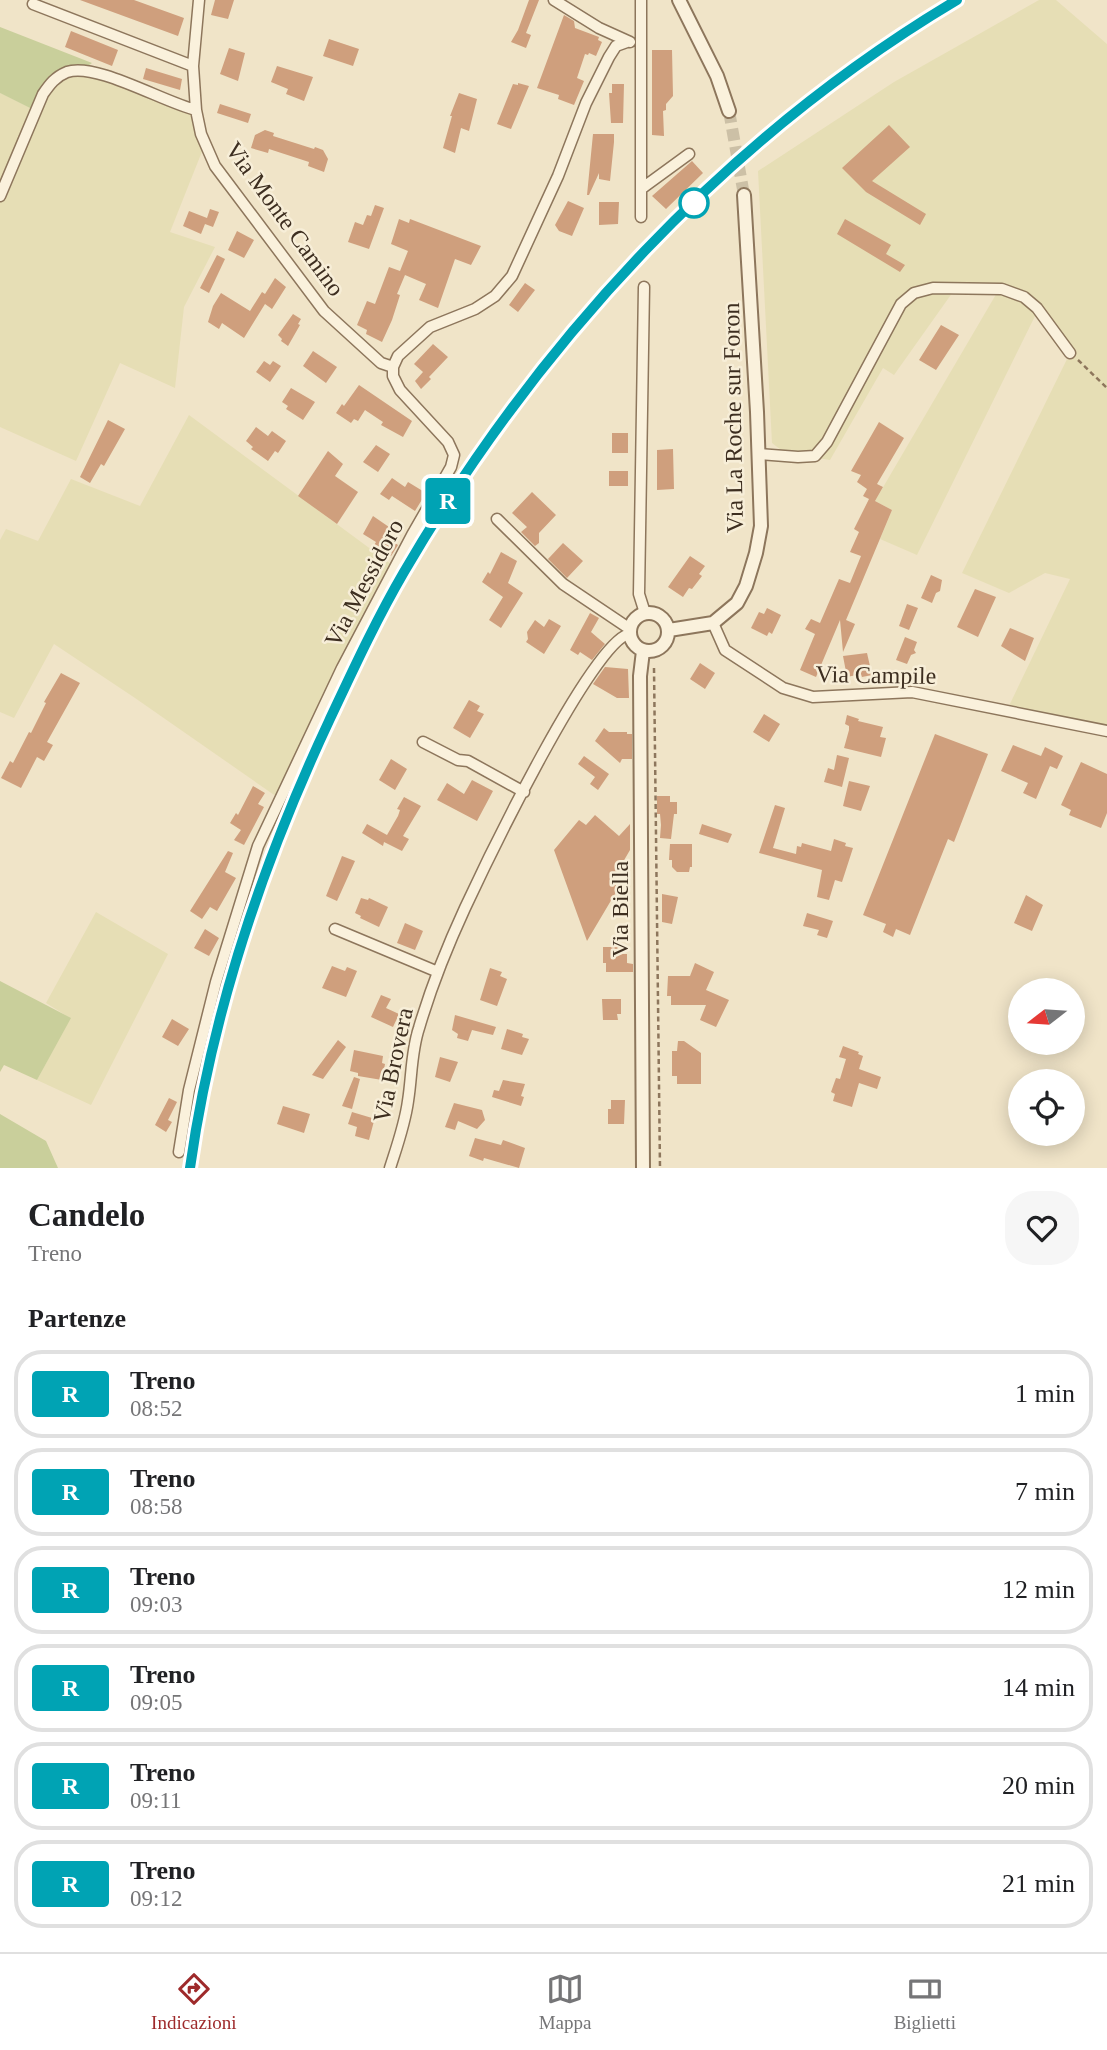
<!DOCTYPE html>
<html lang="it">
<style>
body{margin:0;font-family:Georgia,serif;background:#f6f6f6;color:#202124;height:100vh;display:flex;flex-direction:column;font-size:26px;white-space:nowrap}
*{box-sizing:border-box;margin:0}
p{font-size:23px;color:#757577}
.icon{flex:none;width:38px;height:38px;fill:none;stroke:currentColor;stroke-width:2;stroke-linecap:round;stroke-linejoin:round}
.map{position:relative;height:1168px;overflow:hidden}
.side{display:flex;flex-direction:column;background:#fff;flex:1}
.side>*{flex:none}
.badge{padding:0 14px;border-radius:5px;font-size:24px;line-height:46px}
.needle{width:46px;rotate:253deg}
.buttons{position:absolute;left:1008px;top:978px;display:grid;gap:14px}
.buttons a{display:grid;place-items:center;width:77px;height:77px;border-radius:50%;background:#fff;box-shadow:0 4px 18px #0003;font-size:35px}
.map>.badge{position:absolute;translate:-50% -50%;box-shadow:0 0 0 4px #fff}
h2{padding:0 28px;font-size:26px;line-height:63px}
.round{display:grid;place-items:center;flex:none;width:74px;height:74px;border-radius:28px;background:#f6f6f6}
.summary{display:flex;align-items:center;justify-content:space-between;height:119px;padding:0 28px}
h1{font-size:33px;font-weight:700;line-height:52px}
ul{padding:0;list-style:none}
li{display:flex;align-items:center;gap:21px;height:88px;margin:0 14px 10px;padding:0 14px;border:4px solid #e0e0e0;border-radius:28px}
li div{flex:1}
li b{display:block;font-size:26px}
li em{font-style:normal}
li .badge{min-width:77px;font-weight:700;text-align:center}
.menu{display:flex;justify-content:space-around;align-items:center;height:98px;border-top:2px solid #e0e0e0;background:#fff;font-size:19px;color:#757577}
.menu a{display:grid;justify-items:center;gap:4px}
.menu .current{color:#9e2a2b}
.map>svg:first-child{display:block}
.farmland{fill:#e6deb5}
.green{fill:#c9cf9b}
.building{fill:#cf9f7d}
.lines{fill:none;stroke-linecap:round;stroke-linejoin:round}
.tertiary-tunnel{stroke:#ccc0a6;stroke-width:12;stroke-dasharray:12 6;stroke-linecap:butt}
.minor-casing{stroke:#8d765c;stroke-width:13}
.tertiary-casing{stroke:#8d765c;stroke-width:16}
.path{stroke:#8d765c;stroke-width:2.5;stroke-dasharray:5 3.5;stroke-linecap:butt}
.minor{stroke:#faf1dc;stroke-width:10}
.tertiary{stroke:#faf1dc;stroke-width:12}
.rail-casing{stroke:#3d2e20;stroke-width:6}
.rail{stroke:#f7eed8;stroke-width:3.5;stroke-dasharray:10;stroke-linecap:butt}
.line-casing{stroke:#fff;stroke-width:16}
.line{stroke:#00a3b4;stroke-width:10}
.stop-dot{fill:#fff;stroke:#00a3b4;stroke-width:3.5}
.labels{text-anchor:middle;stroke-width:5;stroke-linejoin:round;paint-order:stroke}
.street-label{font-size:24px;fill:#3d2e20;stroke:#f7eed8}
</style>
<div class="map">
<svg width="1107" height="1168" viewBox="0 0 1107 1168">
<rect width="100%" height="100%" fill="#f0e4c8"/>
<path class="farmland" d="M1039,0H1056L1107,44V731L1007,710L1070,579L1045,573L1009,593L962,573L1070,353L1037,312L917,555L880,539L892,510L875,501L998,291L955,289L894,375L883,368L830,460L785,453L772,443L758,171L894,82Z
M82,70L196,110L205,144L170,232L215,247L184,307L175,388L120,363L76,461L0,427V93L36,111L53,79Z
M189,415L395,567L280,799L135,698L54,644L14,718L0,712V540L6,529L38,541L71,479L140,506Z
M96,912L168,954L91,1105L37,1080L70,1018L46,1003Z"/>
<path class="green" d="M0,27L92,63L82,70L53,79L36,111L0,93Z
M0,981L71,1018L37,1080L4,1065L0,1072Z
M0,1114L46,1141L58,1168H0Z"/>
<path class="building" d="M80,0H134L184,18L178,36Z
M215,0H234L228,19L211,15Z
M529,0H539L526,33L531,35L526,48L511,42L518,30Z
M564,15L574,21L575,28L599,37L598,40L602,42L596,56L589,53L588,55L585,54L577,78L584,81L574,105L558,99L559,95L537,88Z
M71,31L118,50L112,66L65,47Z
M329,39L359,49L353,66L323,56Z
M229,48L245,53L238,81L220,74Z
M652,50H672L673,96L666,104V110L663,111L664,136L652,135Z
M277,66L313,77L304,101L286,94L288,89L271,82Z
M146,68L182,79L180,90L143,79Z
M518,83L529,86L511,129L497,124L513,84L518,85Z
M612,84H624L623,123H611L609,93H612Z
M459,93L477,99L469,131L461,128L455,153L443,148L452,116H450Z
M220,104L251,114L248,123L217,113Z
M889,125L910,147L872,181L926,214L920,225L866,192L842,168Z
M265,130L274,133L273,136L314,149L315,147L323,150L328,159L324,172L308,166L309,162L269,149L268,153L251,148L255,135Z
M593,134H614V142L610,181L599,179V173L589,195H587Z
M692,161L703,173L666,209L652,196Z
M568,201L584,208L572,236L559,231L555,225Z
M599,202H619L618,224L599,225Z
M375,205L384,208L369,249L348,242L355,222L363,225L367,215L371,216Z
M210,209L219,212L213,227L205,224L201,234L183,226L189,211L207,218Z
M399,219L409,223L410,219L481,246L471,265L455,259L438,308L419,300L426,284L405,275L397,294L400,295L392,320L382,342L366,334L367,330L357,325L367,301L375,304L389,267L400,271L408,251L391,244Z
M845,219L891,245L886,254L905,265L900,272L837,234Z
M237,231L254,240L244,258L228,250Z
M217,255L225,259L209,293L200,288Z
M275,278L286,287L272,309L265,304L244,338L222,323L219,329L208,322L213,306L221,293L250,311L262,292L265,294Z
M525,283L535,290L518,312L509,305Z
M293,314L301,319L298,324L300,325L288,346L281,341L282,339L278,335Z
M941,325L959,335L936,370L919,360Z
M433,344L448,357L429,377L428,376L431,379L421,389L415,381L423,372L414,364Z
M313,351L337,367L326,383L303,366Z
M264,361L270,365L273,361L281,366L270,382L256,372Z
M359,385L412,421L403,437L381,425L383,422L365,410L358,421L354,419L351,423L336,413L342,404L344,406Z
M291,388L315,402L303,420L286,409L288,406L282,402Z
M108,420L125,429L104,466L101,464L90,483L80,477Z
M879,422L904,438L877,484L883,487L875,501L892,510L846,620L855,624L843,652L840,620L816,677L800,670L815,634L805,629L811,619L820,623L839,579L850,583L861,556L850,552L859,532L854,529L869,499L863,496L867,489L857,482L861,475L851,471Z
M256,427L268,436L272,431L286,441L278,453L275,451L268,461L251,449L253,447L246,441Z
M612,433H628V453H612Z
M376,445L390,454L378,472L363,462Z
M673,449L674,489L657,490V450Z
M328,451L343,464L335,476L358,492L337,524L298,496Z
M609,471H628V486H609Z
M392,478L405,487L408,482L426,493L415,511L392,496L389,500L380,494Z
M532,492L556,515L539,533V543L535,546L521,532L527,527L512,513Z
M373,516L389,527L384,535L398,545L391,556L373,547L376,542L363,534Z
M563,543L583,561L567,578L548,559Z
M501,552L517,561L508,583L523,593L501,628L489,620L503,597L482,582L488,572L490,574Z
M690,556L705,566L699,574L702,576L692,589L689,588L683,597L668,587Z
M931,575L942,580L940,591L936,593L932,603L921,598Z
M975,589L996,597L978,637L957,627Z
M907,604L918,608L909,630L899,626Z
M767,608L781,615L772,634L769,632L767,636L751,628L759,612L764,614Z
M590,613L599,618L591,632L605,644L592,660L580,652L578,655L570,650Z
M549,619L561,626L544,654L526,642L528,639L527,632L535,620L544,627Z
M1010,628L1034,638L1025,661L1001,646Z
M905,637L917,642L914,650L916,653L911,655L907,664L896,660Z
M867,653L872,675L862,677L861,674L847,677L843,656Z
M700,663L715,673L705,689L690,679Z
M605,667L628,669L629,698H617L593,684Z
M61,673L80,683L47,742L53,745L44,761L37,757L21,788L1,778L10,761L13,763L29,732L31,733L46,703L44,702Z
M469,700L480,706L477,711L484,714L470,738L453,728Z
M764,714L780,724L769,742L753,732Z
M847,715L859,719L858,721L883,727L880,737L886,738L881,757L844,748L849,730V726L845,724Z
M604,728L609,732H627V734H632V759H622L620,763L595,741Z
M935,734L988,754L954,842L948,839L910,935L896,929L893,937L883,932L886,924L863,915Z
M1013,745L1041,756L1045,747L1063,756L1057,769L1050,766L1036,799L1023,793L1028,783L1001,771Z
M837,755L849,758L842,787L824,782L828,768L834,770Z
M584,756L609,774L598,790L590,784L595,777L578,764Z
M391,759L407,769L395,790L379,780Z
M1081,762L1107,774V813L1101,828L1069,815L1071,810L1061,805Z
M472,780L493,791L477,821L437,800L447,783L464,794Z
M849,781L870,786L861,811L843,806Z
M253,786L265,793L258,804L264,807L244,845L234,840L241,830L230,823L236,813L238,815Z
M657,796H670V802H677V814H674L671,839L660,838L661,825L660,814H657Z
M404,797L421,806L403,836L409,839L402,851L384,842L383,846L362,833L367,824L387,835L398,816L400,810L397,809Z
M775,805L785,808L773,848L796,854L797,846L801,847L802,843L831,851L834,839L846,843L845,846L853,848L842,882L835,880L829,900L817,897L822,870L759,853Z
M595,815L619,836L630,824V850L623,862H630V874L629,884L622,882L587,941L554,850L579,820L586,825Z
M702,824L732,834L728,843L699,834Z
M670,844H692V867H690L689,872H677L672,867V860H669Z
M228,851L233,853L225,872L236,878L217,911L210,907L202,919L190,911Z
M342,856L355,861L337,901L326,896Z
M662,894L678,897L672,924L662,922Z
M1026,895L1043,905L1032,931L1014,923Z
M361,898L368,900L369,898L388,907L379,927L360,918L361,916L355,913Z
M807,913L833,921L827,938L817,935L819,930L803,926Z
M405,923L423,931L415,950L397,943Z
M205,929L219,938L209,956L194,948Z
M618,944L624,949L623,954H627V963L633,964V972H606V963H603V947H616Z
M695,963L714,972L706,990L729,1000L716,1027L700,1020L706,1005H671V996H667L668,976H690Z
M332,966L345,971L347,967L357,971L346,997L322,988Z
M490,968L502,972L500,976L507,979L497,1006L480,1000Z
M381,995L391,999L386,1008L399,1014L393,1027L371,1017Z
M602,999H621V1014H617L618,1020H603Z
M455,1015L496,1027L493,1035L472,1030L468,1041L457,1038L458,1034L452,1030Z
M172,1019L189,1029L178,1046L162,1037Z
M507,1029L523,1034L522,1037L529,1039L522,1055L501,1049Z
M338,1040L346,1047L323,1079L312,1075Z
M678,1041H684L701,1053V1084H677V1076H672V1051H677Z
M843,1046L859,1052L858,1054L863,1056L859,1069L881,1077L877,1089L859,1083L852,1107L833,1101L835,1094L831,1092L836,1078L840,1079L846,1059L839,1057Z
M354,1050L383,1056L382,1063L385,1064L382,1080L358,1076V1073L350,1071Z
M440,1057L458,1062L450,1082L435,1077Z
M354,1077L360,1079L352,1109L342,1106Z
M503,1080L525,1084L521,1096L524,1097L521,1106L492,1097L494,1090L499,1091Z
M169,1098L177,1102L168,1120L172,1122L166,1132L155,1125Z
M611,1100H625L624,1124H608V1109H611Z
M454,1103L482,1110L485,1120L477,1129L458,1121L455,1130L445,1127Z
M283,1106L310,1114L304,1133L277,1124Z
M352,1112L372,1118L374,1121L369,1140L355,1136L357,1127L348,1124Z
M475,1138L501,1145L503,1140L525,1148L519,1168L484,1158L483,1161L469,1156Z"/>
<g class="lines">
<path class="tertiary-tunnel" d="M729,111L744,195"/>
<defs>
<path id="minor" d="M199,0L193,66L196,110L201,134L215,166L324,311L381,363L393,367
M554,0L599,28L630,42
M641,0V217
M33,4L193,66
M641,189L689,154
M0,196L43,94C50,84 55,77 67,72C96,62 163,102 196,110
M644,287L639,594L645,613
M759,454L798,457L815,456L827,442L901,304L914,293L933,288L1002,289L1024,297L1037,308L1070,353
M497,519L563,584L630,629
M713,623L725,650L783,688L813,697L912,692L1107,731
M423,742L458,760L468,761L524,792
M335,929L438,972
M179,1152L189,1090L216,982L258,846L342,668L412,535L451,467L454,455L448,442L400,390L393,376V367L398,356L430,327L475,309L495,296L512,276L558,176L586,103L609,57L616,46L627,42
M390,1168C397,1146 405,1124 408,1101C412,1076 411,1052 419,1028C431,987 447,947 465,908C484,867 594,637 630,634"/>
<path id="tertiary" d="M679,0L717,76L729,111
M630 632a19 19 0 1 1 38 0a19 19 0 1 1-38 0Z
M669,630L713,623L737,603L746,586L756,553L761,526L757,412L744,195
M643,651L640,676L643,1168"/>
</defs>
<use href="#minor" class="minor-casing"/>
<use href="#tertiary" class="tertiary-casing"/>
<path class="path" d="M1078,360L1107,388
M654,668L660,1168"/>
<use href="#minor" class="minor"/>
<use href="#tertiary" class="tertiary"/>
<defs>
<path id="rail" d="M190,1168C212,1011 262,864 329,721C353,670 376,620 404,572C538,341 727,138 957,0"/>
</defs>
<use href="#rail" class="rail-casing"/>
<use href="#rail" class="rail"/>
</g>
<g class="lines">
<defs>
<path id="line" d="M190,1168C212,1011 262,864 329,721C353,670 376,620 404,572C538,342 727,137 957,0"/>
</defs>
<use href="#line" class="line-casing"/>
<use href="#line" class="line"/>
</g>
<circle class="stop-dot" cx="694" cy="203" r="14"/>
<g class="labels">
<g class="street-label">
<text transform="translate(285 219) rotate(54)" y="8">Via Monte Camino</text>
<text transform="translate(733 418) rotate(-91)" y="8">Via La Roche sur Foron</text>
<text transform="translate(364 583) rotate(-62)" y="8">Via Messidoro</text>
<text transform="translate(876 675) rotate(1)" y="8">Via Campile</text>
<text transform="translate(620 909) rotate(-90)" y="8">Via Biella</text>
<text transform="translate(393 1065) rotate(-78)" y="8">Via Brovera</text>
</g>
</g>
</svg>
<div class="buttons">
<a><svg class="needle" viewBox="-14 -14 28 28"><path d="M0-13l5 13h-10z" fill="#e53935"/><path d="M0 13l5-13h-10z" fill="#757577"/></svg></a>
<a><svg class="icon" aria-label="locate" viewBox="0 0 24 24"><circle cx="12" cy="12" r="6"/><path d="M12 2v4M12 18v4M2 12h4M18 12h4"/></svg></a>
</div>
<b class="badge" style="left:448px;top:501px;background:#00a3b4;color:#fff">R</b>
</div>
<section class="side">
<div class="summary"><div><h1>Candelo</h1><p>Treno</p></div><a class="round"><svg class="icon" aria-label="heart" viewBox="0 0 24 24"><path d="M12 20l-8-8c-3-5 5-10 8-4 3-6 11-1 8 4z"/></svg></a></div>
<h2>Partenze</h2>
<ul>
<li><span class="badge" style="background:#00a3b4;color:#fff">R</span><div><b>Treno</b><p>08:52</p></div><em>1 min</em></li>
<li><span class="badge" style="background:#00a3b4;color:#fff">R</span><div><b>Treno</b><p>08:58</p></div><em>7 min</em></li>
<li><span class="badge" style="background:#00a3b4;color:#fff">R</span><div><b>Treno</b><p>09:03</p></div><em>12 min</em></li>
<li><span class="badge" style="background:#00a3b4;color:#fff">R</span><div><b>Treno</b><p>09:05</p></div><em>14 min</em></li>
<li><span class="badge" style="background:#00a3b4;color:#fff">R</span><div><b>Treno</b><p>09:11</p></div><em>20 min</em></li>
<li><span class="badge" style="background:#00a3b4;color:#fff">R</span><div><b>Treno</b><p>09:12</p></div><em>21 min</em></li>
</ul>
</section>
<nav class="menu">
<a class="current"><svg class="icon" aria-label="directions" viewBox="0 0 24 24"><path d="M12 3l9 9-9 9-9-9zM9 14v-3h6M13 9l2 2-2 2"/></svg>Indicazioni</a>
<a><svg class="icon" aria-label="map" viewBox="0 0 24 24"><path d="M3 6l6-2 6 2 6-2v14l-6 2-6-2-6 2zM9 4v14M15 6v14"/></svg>Mappa</a>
<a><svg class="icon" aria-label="tickets" viewBox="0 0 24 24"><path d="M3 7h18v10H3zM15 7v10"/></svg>Biglietti</a>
</nav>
